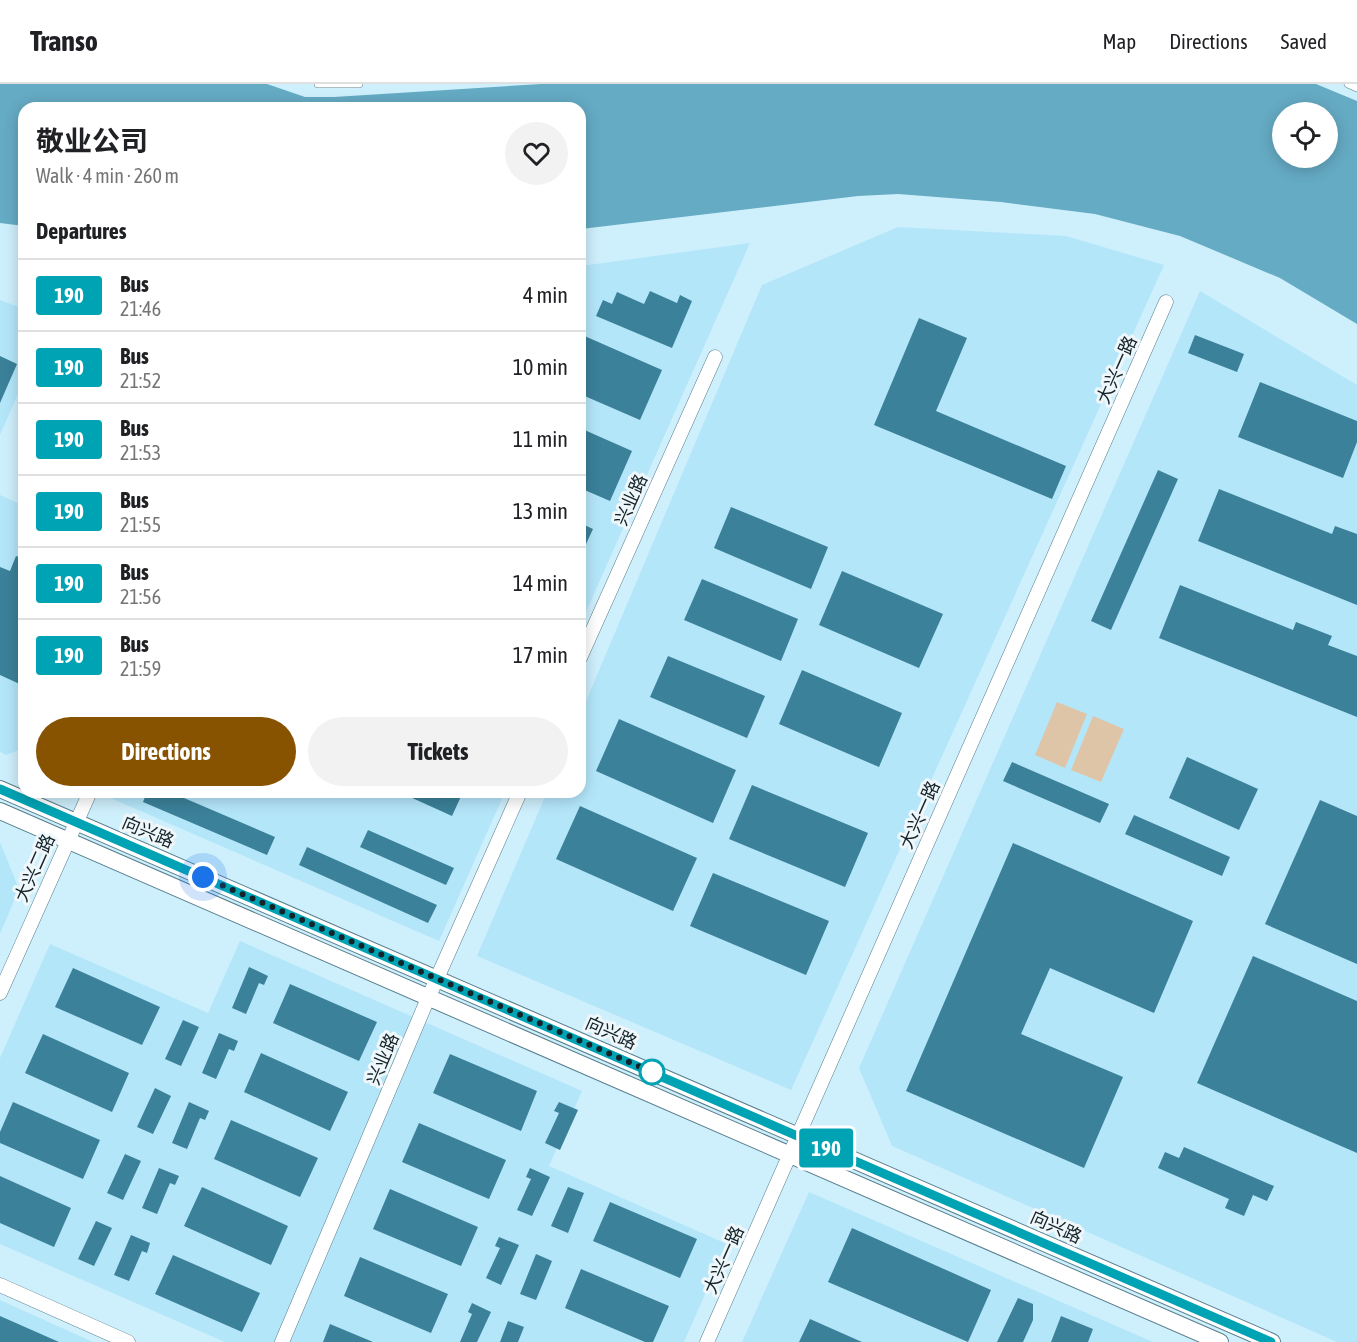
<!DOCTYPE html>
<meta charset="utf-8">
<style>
body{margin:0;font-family:"Asap Condensed","Noto Sans SC",sans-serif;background:#f2f2f2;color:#202124;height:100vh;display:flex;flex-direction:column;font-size:22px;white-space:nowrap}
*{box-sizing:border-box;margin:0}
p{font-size:20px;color:#757577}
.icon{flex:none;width:33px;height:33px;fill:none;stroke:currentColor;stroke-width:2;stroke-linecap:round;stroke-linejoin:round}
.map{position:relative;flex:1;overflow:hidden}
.side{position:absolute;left:18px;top:18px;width:568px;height:696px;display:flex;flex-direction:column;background:#fff;border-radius:18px;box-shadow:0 3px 15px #0003}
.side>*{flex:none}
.badge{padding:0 12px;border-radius:4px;font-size:21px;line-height:39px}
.fabs{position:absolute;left:1272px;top:18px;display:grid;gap:12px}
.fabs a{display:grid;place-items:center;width:66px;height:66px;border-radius:50%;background:#fff;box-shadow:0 3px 15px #0003;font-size:30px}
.you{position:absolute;width:30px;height:30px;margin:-15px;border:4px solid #fff;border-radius:50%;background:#1a73e8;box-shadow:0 0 0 9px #1a73e833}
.map>.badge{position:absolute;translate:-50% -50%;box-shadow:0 0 0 3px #fff}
h2{padding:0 18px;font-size:22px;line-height:54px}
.round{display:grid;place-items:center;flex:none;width:63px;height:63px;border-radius:32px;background:#f2f2f2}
.overview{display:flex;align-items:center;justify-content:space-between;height:102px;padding:0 18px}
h1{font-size:28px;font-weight:700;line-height:45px}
.action{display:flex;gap:12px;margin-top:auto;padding:12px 18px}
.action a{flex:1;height:69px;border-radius:36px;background:#875300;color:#fff;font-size:24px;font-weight:700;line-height:69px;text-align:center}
.action a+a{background:#f2f2f2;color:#202124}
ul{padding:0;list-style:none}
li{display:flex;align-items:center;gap:18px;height:72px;padding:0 18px;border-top:2px solid #e0e0e0}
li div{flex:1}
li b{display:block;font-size:22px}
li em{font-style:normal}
li .badge{min-width:66px;font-weight:700;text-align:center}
header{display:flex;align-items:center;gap:36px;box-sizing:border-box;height:84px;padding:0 30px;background:#fff;border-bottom:2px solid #e0e0e0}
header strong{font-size:28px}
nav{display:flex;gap:33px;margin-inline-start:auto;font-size:21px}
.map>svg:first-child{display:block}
.built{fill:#b4e6fa}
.green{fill:#dfc5a8}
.water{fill:#65abc4;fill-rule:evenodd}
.building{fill:#3b8199}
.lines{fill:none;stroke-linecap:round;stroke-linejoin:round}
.service-casing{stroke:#587e8c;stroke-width:8}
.minor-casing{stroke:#587e8c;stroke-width:15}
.tertiary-casing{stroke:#587e8c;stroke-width:18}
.service{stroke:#fff;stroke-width:7}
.minor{stroke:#fff;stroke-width:14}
.tertiary{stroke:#fff;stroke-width:16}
.line-casing{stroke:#fff;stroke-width:14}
.line{stroke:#00a3b4;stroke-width:9}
.walk{stroke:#132329;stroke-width:6;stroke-dasharray:0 10.8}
.stop-dot{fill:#fff;stroke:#00a3b4;stroke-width:3}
.labels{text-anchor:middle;stroke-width:6;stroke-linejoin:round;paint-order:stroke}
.street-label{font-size:18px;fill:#132329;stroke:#eff7fb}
</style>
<header>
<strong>Transo</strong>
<nav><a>Map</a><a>Directions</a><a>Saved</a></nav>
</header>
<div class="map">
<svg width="1357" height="1258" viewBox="0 0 1357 1258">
<rect width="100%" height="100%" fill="#ceeffc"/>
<path class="built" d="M898,143L1066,152L1164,181L791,1006L477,872L547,708H580L581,629L762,201Z
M750,159L581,539V182Z
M1200,207L1357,301V1258H1337L892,1062L859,984Z
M0,216L24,225V296L0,351Z
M0,411L24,422V664L6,671L0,668Z
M108,708H505L439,857L106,712Z
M0,758L19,805L0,850Z
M240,857L582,1007L549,1082L727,1160L684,1258H225L0,1160V974L50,860L208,929Z
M809,1108L1153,1258H742Z
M0,1216L93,1258H0Z"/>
<path class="green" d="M1057,618L1087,630L1065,684L1035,671Z
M1093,632L1124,645L1101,698L1071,686Z"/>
<path class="water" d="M0,0H267L305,13H334L541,0H1316L1357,17V240L1280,194L1180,152L1095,130L1001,118L898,110L858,112L581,145L580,24H24V142L0,139ZM1282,28H1328V74H1282Z"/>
<path class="building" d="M650,207L677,219L680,211L692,217L672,264L596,232L603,216L612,220L617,208L644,220Z
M919,234L967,254L936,327L1066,382L1052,415L874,341Z
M580,250L662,286L640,336L580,310Z
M1195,251L1244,270L1237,288L1188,269Z
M0,272L17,280L0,319Z
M1260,298L1357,337V358L1343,394L1238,353Z
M580,344L632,367L610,417L580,404Z
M1158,386L1178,395L1111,546L1091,537Z
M1219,405L1332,450L1335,442L1357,450V521L1198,457Z
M731,423L828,463L811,505L714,464Z
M580,439L593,445L580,473Z
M16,472L24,475V602L0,591V483L10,487Z
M842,487L943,530L919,584L819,541Z
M702,495L798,535L781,577L684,536Z
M1180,501L1293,546L1296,538L1332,552L1328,561L1357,572V633L1159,554Z
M668,572L765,612L747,654L650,613Z
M802,586L902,629L879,683L779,640Z
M619,635L736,686L713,739L596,687Z
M1187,673L1258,705L1239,746L1169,714Z
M1012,678L1109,720L1100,739L1003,697Z
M752,701L868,749L845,803L729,755Z
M147,708H186L184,714L275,753L267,771L143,718Z
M399,708H463L452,732Z
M1320,716L1357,732V880L1265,840Z
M580,722L697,774L673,827L556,775Z
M1134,731L1230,773L1222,792L1125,750Z
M368,746L454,784L446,801L360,763Z
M1013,759L1193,837L1154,929L1050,884L1021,950L1123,993L1084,1084L906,1007Z
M307,763L437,821L428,839L299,781Z
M713,789L829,837L806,891L690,842Z
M1253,872L1357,917V1069L1197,999Z
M249,883L268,892L264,901L259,899L246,930L232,924Z
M73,884L160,923L142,961L55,923Z
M290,900L377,938L359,977L273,939Z
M183,936L199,943L181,982L165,975Z
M219,949L238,957L234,967L229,965L216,995L202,989Z
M43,950L129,989L112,1028L25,989Z
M261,969L348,1008L330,1047L244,1008Z
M450,970L537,1007L521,1047L433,1009Z
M155,1004L171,1012L153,1050L137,1043Z
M13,1018L100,1056L83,1095L0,1059V1048Z
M189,1018L209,1027L205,1036L200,1034L187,1065L172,1059Z
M559,1018L578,1026L560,1066L545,1059L559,1029L554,1027Z
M231,1036L318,1074L300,1113L214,1075Z
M419,1039L506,1076L489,1115L402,1078Z
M1184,1063L1274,1102L1267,1117L1253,1111L1244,1132L1225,1124L1229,1115L1158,1084L1165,1068L1179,1074Z
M125,1070L141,1077L123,1116L107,1109Z
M159,1084L179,1092L175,1101L170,1099L157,1130L142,1124Z
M530,1084L550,1093L532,1132L517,1126L531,1095L526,1093Z
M0,1092L71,1124L54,1163L0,1139Z
M202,1103L288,1142L271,1181L184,1142Z
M568,1103L584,1109L568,1149L551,1142Z
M390,1105L478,1143L461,1182L373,1145Z
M610,1118L697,1155L680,1194L593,1157Z
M96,1137L112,1144L94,1182L78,1175Z
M852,1144L991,1206L968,1258L828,1198Z
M131,1151L150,1159L147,1169L142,1167L129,1197L114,1191Z
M499,1153L519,1161L501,1201L486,1194L500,1164L495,1162Z
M536,1170L552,1177L536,1216L520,1210Z
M173,1171L260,1209L242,1248L155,1210Z
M360,1173L448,1210L431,1249L344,1212Z
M581,1185L669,1222L653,1258H645L565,1224Z
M1018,1214L1033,1220V1236L1023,1258H997Z
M472,1219L491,1228L477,1258H460L472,1230L468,1228Z
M0,1232L59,1258H0Z
M1061,1232L1093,1245L1088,1258H1051Z
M810,1235L862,1258H799Z
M508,1237L524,1243L518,1258H500Z
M330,1240L373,1258H323Z"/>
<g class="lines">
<defs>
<path id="service" d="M318,0H359
M1348,0L1357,4"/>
<path id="minor" d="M580,574L715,273
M0,909L90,708
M0,1201L128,1258
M282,1258L426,919L520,708
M707,1258L1166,218"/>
<path id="tertiary" d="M0,705L1272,1258
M0,727L1220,1258"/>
</defs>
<use href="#service" class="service-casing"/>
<use href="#minor" class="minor-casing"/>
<use href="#tertiary" class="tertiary-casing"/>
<use href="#service" class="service"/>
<use href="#minor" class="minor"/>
<use href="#tertiary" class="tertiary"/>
</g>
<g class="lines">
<defs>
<path id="line" d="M0,705L1271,1258"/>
</defs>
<use href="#line" class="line-casing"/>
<use href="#line" class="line"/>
<path class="walk" d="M203,793L652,988"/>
</g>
<circle class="stop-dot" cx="652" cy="988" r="12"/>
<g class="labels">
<g class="street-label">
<text transform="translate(1117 286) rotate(-66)" y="6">大兴一路</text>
<text transform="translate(631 416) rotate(-66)" y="6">兴业路</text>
<text transform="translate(920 731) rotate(-66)" y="6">大兴一路</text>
<text transform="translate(148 748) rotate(23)" y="6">向兴路</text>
<text transform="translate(35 784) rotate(-66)" y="6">大兴二路</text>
<text transform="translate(611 949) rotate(24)" y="6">向兴路</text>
<text transform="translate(383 975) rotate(-67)" y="6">兴业路</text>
<text transform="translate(1056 1143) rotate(24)" y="6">向兴路</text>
<text transform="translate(724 1176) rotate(-66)" y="6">大兴一路</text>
</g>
</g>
</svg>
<div class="fabs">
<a><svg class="icon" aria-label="locate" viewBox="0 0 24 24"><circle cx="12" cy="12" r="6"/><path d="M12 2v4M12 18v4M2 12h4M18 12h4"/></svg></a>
</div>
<div class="you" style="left:203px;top:793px"></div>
<b class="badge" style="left:826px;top:1064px;background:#00a3b4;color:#fff">190</b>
<section class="side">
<div class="overview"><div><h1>敬业公司</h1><p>Walk · 4 min · 260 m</p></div><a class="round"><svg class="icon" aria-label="heart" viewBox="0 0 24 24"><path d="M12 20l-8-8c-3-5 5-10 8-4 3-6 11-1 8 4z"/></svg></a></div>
<h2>Departures</h2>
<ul>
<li><span class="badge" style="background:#00a3b4;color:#fff">190</span><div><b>Bus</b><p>21:46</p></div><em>4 min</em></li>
<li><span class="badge" style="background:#00a3b4;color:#fff">190</span><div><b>Bus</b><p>21:52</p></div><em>10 min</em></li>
<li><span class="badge" style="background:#00a3b4;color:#fff">190</span><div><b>Bus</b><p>21:53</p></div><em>11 min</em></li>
<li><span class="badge" style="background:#00a3b4;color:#fff">190</span><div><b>Bus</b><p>21:55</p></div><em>13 min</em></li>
<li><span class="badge" style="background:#00a3b4;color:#fff">190</span><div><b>Bus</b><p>21:56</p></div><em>14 min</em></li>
<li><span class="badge" style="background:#00a3b4;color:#fff">190</span><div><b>Bus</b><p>21:59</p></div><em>17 min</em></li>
</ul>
<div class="action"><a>Directions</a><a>Tickets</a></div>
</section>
</div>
